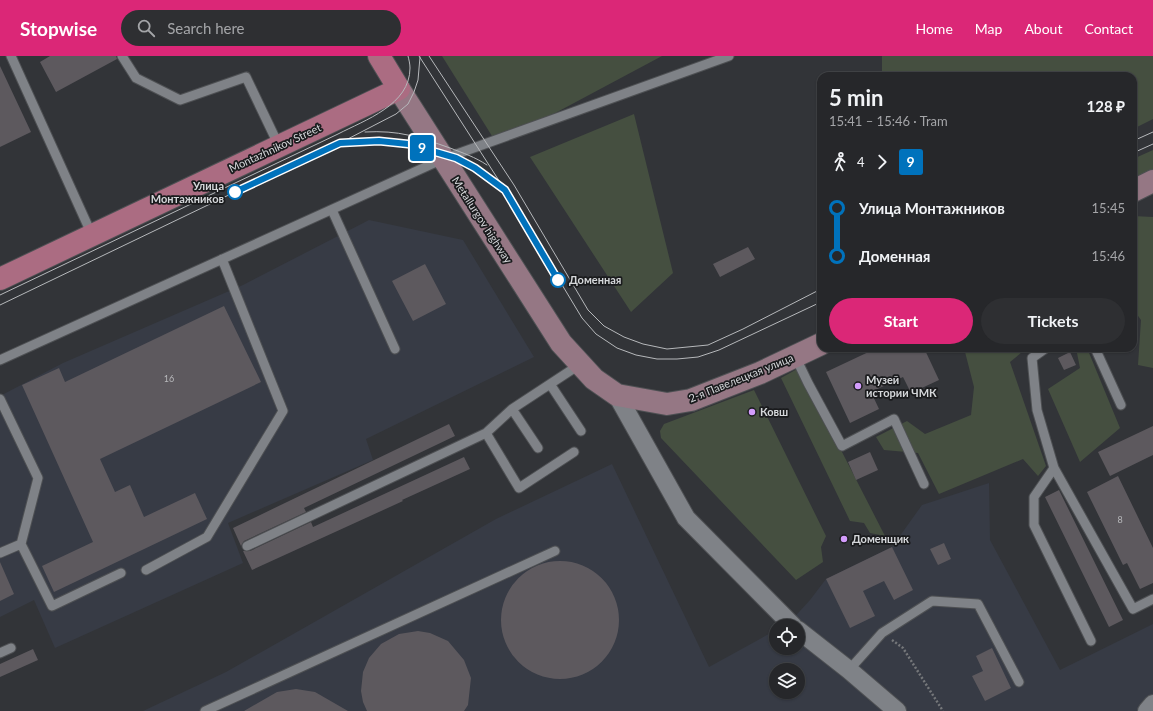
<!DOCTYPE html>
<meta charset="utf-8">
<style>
body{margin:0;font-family:Lato,sans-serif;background:#2e2f32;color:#f1f3f6;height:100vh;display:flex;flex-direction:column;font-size:15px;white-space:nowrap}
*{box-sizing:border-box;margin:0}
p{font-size:13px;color:#a4a5a8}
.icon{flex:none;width:22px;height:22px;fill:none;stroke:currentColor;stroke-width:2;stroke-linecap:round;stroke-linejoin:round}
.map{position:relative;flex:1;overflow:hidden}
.details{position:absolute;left:817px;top:16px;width:320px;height:280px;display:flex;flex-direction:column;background:#26272a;border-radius:12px;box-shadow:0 1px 3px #0004,0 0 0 1px #424447}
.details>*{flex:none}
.badge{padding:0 8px;border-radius:3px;font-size:14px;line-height:26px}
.buttons{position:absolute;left:769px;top:563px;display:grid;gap:8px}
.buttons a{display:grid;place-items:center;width:36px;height:36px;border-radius:50%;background:#26272a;box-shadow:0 1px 3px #0004,0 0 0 1px #424447;font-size:20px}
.map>.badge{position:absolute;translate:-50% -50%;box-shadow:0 0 0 2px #fff}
.legs{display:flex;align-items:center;gap:6px;height:44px;padding:0 12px;font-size:13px}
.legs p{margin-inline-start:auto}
.head{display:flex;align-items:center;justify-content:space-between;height:68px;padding:0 12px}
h1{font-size:22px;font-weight:700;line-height:30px}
.button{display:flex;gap:8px;margin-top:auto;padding:8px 12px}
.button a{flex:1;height:46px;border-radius:24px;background:#db2777;color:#fff;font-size:16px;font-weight:700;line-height:46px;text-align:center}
.button a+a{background:#2e2f32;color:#f1f3f6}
ul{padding:0 12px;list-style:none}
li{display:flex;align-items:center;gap:14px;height:48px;font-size:15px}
li i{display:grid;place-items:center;width:6px;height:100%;margin:0 5px;background:currentColor}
li i::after{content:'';width:10px;height:10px;margin:-5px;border:3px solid;border-radius:50%;background:#26272a}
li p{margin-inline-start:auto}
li:first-child i{background:linear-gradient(#0000 50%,currentColor 0)}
li:last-child i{background:linear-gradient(currentColor 50%,#0000 0)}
header{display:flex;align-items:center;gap:24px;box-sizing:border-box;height:56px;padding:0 20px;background:#db2777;color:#fff}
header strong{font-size:19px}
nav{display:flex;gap:22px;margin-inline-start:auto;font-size:14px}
.search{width:280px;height:36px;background:#2e2f32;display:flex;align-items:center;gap:10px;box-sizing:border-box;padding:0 14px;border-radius:22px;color:#a4a5a8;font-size:15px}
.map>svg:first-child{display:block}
.built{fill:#373b45;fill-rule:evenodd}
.green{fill:#454f40}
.building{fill:#5d595e}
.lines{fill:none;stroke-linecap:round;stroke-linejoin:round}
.lane-casing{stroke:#4e5053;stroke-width:11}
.street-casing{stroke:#4e5053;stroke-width:20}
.secondary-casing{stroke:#4e5053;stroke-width:24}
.primary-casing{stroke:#4e5053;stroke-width:24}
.path{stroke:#75777a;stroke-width:2.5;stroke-dasharray:2 2;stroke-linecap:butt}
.lane{stroke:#7f8287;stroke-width:9}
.street{stroke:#7f8287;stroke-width:18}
.secondary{stroke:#957784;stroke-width:22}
.primary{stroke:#ab6c82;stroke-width:22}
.tram{stroke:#b6b8bb;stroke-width:1}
.line-1-casing{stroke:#fff;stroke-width:9}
.line-1{stroke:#0072bc;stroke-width:6}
.stop-1-dot{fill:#fff;stroke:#0072bc;stroke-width:2}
.poi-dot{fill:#d39cfc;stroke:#1a1b1d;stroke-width:1.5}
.labels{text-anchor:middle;stroke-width:3.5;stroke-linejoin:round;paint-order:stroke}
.number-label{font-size:9px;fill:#b7b8bb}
.street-label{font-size:11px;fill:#d5d7da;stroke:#1a1b1d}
.stop-label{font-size:11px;font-weight:bold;fill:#d5d7da;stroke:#1a1b1d;text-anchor:end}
.poi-label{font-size:11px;font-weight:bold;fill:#d5d7da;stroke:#1a1b1d;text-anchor:start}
</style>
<header>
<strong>Stopwise</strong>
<div class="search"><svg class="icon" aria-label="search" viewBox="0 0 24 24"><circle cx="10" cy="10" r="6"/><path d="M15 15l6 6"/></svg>Search here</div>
<nav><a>Home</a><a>Map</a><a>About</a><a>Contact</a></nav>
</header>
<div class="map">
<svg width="1153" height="655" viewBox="0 0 1153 655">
<rect width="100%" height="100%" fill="#323438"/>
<path class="built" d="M369,164L463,184L534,301L366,383L373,404L228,467L243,507L55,592L34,544L0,561V340L63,307L243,229Z
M612,408L709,611L776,574V592H798V570L789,567L810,544L826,523L892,491L922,449L989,427L990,484L1060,614L1153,568V655H143L226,616L496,463ZM776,614H798V636H776Z"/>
<path class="green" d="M442,0H662L497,88Z
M882,0H1153V63L1133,73V20H882Z
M634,58L673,217L631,256L530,101Z
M1153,94V113L1133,122V103Z
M1133,160L1153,161V312L1138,309L1141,264L1133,253Z
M964,292H1027L1010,306L1046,410L1038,420L1023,403L939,438L918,397L884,394L876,381L907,365L925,378L971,359L974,331Z
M1076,292H1087L1120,372L1080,406L1048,333L1080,312Z
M799,312L885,480L870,477L864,467L850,465L781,322Z
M754,334L826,480L821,491L823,506L796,524L661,382L660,375L664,368Z"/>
<path class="building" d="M50,0H116L117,3L56,36L40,6Z
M0,10L31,76L0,91Z
M748,191L755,203L720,221L713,208Z
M425,208L446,248L413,265L392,225Z
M224,250L261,326L100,403L115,436L130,429L144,461L195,437L207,463L54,536L42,510L93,486L22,329L59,312L65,326Z
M877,292H924L939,324L911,337L903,321L871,336L879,353L850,367L826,316Z
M1070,296L1076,309L1064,314L1058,302Z
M449,368L455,380L304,452L306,456L244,485L241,490L233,472Z
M1153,370V399L1110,420L1098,396Z
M870,396L878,414L856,424L848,406Z
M464,401L470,413L402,444L403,445L252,514L243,495H250L311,466L313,471Z
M1118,420L1153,492V527L1140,533L1127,507L1123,509L1087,436Z
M1059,434L1123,564L1109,571L1045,441Z
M944,487L951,503L938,509L930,493Z
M892,491L913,534L894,544L884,525L863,535L875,560L850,572L826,523Z
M501 564a59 59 0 1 1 118 0a59 59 0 1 1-118 0Z
M0,506L14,538L0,545Z
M418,575L430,577L448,585L464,604L471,622L468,649L464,655H367L363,646L361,635L363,616L369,602L381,588L399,578Z
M992,592L1011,632L985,645L972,620L983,615L976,600Z
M33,593L38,604L0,621V608Z
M296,633L315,636L348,655H244L277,636Z"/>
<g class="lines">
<defs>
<path id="lane" d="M11,0L92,179
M122,0L136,22L180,44L246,21L279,90
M332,154L395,293
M1046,292L1032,302L1037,354L1054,412L1034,441V469L1091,585
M1095,292L1121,349
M795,300L808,327L842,390L894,363L924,428
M0,304L443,103L729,0
M550,328L581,375
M0,343L38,422L21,488L52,550L121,517
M512,353L538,392
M574,396L519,432L486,377L512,353L579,309
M1054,412L1133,553L1153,543
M247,490L486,377
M0,497L21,488
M146,514L207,481L283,355L222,203
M0,597L11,592
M849,614L882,577L932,545L978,548L1019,626
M205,655L555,495"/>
<path id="street" d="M617,339L686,462L793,570
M798,574L849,614L897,655
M1147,655L1153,648"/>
<path id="secondary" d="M399,33L561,287L594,323L617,339L667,348L691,344L760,317L821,288
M1133,135L1153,125"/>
<path id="primary" d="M0,223L399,33L379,0"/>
</defs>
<use href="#lane" class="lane-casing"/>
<use href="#street" class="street-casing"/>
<use href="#secondary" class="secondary-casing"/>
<use href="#primary" class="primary-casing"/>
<path class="path" d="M892,584L903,592L943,655"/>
<use href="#lane" class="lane"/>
<use href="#street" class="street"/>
<use href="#secondary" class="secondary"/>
<use href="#primary" class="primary"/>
<path class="tram" d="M419,0L505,134L582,262L596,278L617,292L636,299L657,303H677L698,301L719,294L821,246
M429,0L514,129L588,254L604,270L624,281L643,288L667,293L708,289L743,273L821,233
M365,76C399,74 419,81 450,92C463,97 475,101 487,109
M1133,85L1153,76
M344,87L379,85L408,88L456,102L475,112L501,131
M1133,97L1153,88
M0,239L338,78C365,64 410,49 410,12C410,8 409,4 408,0
M0,249L235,136L340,87L396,58L408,48L414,36L418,24L420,1"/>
</g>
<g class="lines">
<defs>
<path id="line-1" d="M235,136L340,87L379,85L408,88L456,102L475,112L505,134L558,224"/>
</defs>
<use href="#line-1" class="line-1-casing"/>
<use href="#line-1" class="line-1"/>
</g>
<g class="stop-1-dot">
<circle cx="235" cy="136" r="7"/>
<circle cx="558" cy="224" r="7"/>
</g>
<g class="poi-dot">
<circle cx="858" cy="330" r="4"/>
<circle cx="752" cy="356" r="4"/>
<circle cx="844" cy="483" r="4"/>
</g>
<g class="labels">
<g class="number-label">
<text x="169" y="326">16</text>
<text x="1120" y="467">8</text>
</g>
<g class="street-label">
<text transform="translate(275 92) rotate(-25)" y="4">Montazhnikov Street</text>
<text transform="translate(482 164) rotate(57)" y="4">Metallurgov highway</text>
<text transform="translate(741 322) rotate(-22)" y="4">2-я Павелецкая улица</text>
</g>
<g class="stop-label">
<text x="224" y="134">Улица<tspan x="224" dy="13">Монтажников</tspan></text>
<text x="569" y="228" text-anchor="start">Доменная</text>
</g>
<g class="poi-label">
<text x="866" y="328">Музей<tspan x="866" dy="13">истории ЧМК</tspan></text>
<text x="760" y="360">Ковш</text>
<text x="852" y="487">Доменщик</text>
</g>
</g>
</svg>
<div class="buttons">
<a><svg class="icon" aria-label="locate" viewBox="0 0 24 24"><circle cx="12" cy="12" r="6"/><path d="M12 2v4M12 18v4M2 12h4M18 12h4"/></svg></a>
<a><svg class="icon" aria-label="layers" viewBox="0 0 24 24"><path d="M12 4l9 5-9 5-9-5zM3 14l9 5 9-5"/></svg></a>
</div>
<b class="badge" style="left:422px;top:92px;background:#0072bc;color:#fff">9</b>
<section class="details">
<div class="head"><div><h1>5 min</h1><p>15:41 – 15:46 · Tram</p></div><b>128 ₽</b></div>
<div class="legs"><svg class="icon" aria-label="walk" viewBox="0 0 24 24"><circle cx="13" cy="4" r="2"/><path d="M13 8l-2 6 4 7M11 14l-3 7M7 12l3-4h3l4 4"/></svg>4<svg class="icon" aria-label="forward" viewBox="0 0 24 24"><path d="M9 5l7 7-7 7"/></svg><b class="badge" style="background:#0072bc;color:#fff">9</b></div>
<ul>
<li><i style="color:#0072bc"></i><b>Улица Монтажников</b><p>15:45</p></li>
<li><i style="color:#0072bc"></i><b>Доменная</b><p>15:46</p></li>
</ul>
<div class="button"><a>Start</a><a>Tickets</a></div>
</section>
</div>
